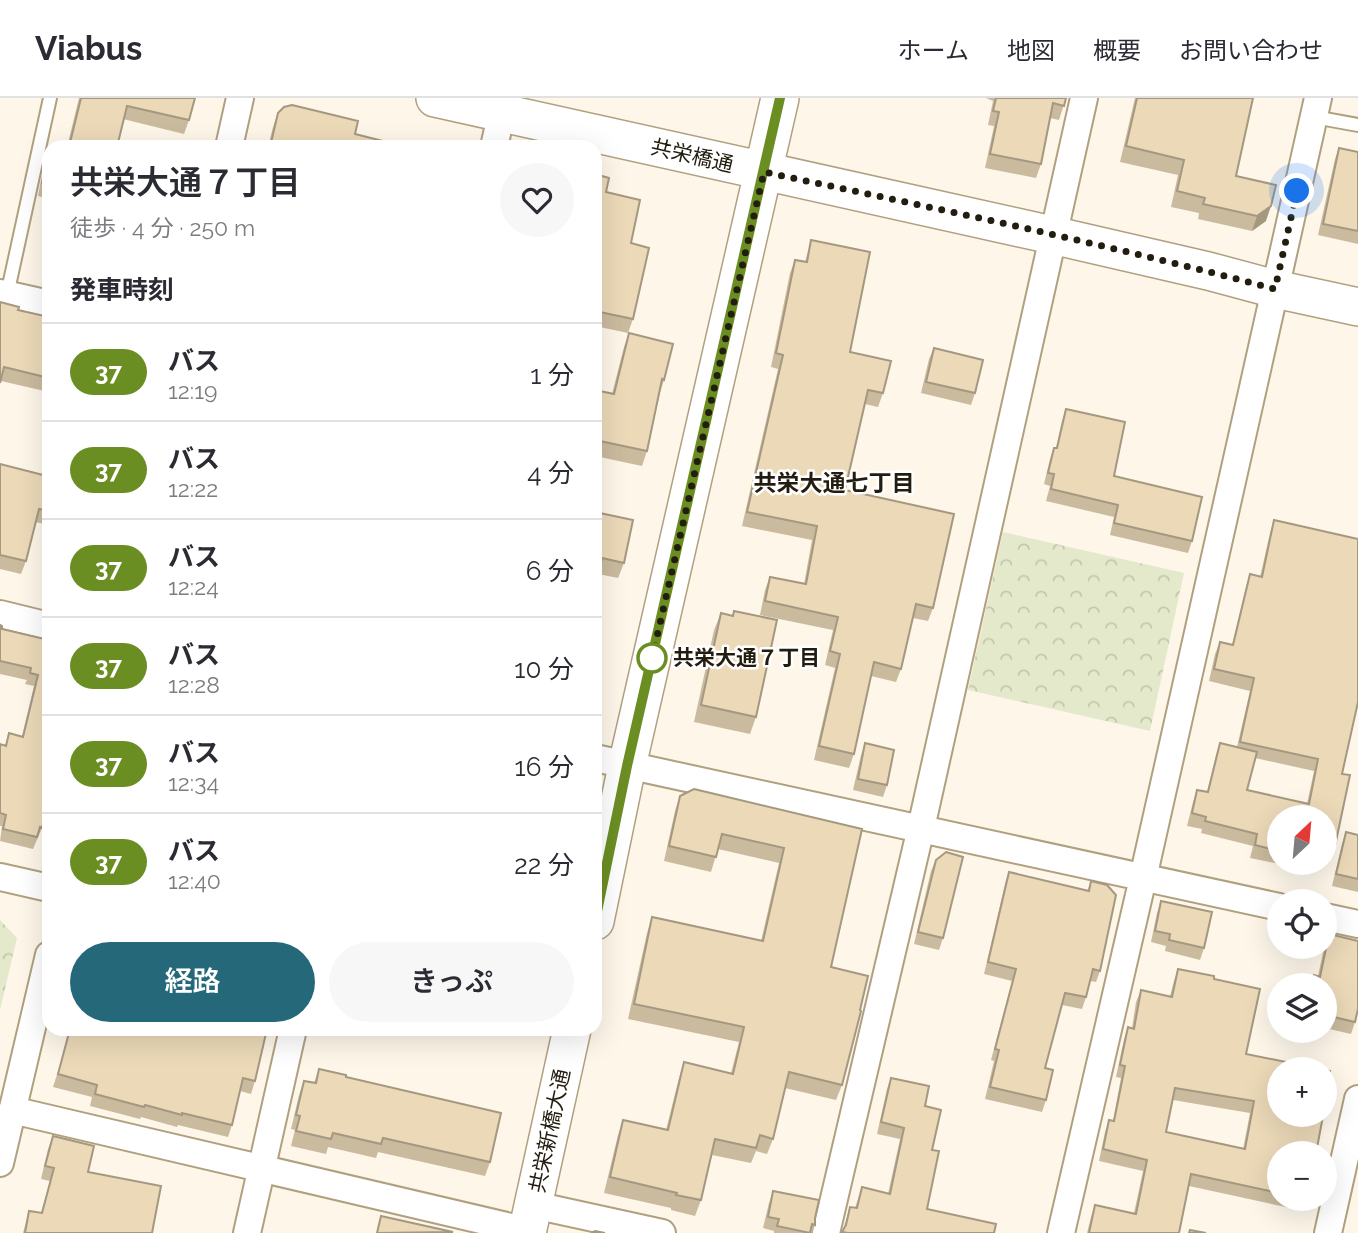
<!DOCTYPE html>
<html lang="ja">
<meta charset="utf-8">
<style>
body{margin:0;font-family:Raleway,"Noto Sans JP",sans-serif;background:#f7f7f7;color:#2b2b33;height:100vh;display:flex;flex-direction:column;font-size:26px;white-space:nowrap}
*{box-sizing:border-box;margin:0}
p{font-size:23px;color:#7c7c81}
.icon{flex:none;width:38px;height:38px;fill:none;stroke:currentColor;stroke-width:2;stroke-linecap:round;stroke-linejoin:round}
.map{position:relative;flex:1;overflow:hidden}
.details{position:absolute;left:42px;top:42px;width:560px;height:896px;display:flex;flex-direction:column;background:#fff;border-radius:21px;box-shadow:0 7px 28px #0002}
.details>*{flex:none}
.badge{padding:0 14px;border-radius:23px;font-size:24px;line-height:46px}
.needle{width:46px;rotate:26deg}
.tools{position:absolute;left:1267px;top:707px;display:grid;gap:14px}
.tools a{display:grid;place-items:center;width:70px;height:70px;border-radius:50%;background:#fff;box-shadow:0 7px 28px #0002;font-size:35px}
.you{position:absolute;width:35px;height:35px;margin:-18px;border:5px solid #fff;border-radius:50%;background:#1a73e8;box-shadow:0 0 0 10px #1a73e833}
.map>.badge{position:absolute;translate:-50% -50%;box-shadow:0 0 0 4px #fff}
h2{padding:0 28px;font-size:26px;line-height:63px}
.round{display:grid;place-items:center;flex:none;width:74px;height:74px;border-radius:37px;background:#f7f7f7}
.headline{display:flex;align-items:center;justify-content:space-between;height:119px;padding:0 28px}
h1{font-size:33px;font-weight:600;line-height:52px}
.button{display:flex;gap:14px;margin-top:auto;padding:14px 28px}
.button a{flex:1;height:80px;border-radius:42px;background:#24687a;color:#fff;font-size:28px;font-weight:600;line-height:80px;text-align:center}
.button a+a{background:#f7f7f7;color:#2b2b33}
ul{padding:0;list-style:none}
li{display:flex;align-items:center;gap:21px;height:98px;padding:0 28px;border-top:2px solid #e1e1e2}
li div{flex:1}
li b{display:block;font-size:26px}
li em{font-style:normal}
li .badge{min-width:77px;font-weight:700;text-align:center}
header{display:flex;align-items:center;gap:42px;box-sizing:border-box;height:98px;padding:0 35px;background:#fff;border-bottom:2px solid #e1e1e2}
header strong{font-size:33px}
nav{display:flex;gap:38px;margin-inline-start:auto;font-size:24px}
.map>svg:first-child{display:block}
.park{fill:url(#park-crowns)}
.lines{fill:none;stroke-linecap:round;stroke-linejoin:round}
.lane-casing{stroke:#b1a080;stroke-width:16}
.street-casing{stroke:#b1a080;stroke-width:30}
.secondary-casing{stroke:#b1a080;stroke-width:40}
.lane{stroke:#fff;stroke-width:12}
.street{stroke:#fff;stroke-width:26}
.secondary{stroke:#fff;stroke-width:37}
.wall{fill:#cabb9e;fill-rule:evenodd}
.shaded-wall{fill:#a49881}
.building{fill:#ebd9b8;stroke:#a49881;stroke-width:2;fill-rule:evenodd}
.line-casing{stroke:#fff;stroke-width:16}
.line{stroke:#6b8e23;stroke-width:10}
.walk{stroke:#231d10;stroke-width:7;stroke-dasharray:0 12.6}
.stop-dot{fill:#fff;stroke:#6b8e23;stroke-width:3.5}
.labels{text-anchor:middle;stroke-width:5;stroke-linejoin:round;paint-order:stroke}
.street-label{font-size:21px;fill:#231d10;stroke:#fff}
.stop-label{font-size:21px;font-weight:bold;fill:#231d10;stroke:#fff;text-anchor:start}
.neighbourhood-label{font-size:23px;font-weight:bold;fill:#231d10;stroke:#fff}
</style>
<header>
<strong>Viabus</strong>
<nav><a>ホーム</a><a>地図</a><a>概要</a><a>お問い合わせ</a></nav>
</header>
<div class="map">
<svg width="1358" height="1135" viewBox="0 0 1358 1135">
<defs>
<pattern id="park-crowns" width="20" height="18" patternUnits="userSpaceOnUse" patternTransform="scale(1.75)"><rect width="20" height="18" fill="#e4e9cb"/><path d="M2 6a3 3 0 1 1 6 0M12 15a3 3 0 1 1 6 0" fill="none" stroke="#c3c7ad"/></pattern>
</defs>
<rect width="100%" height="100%" fill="#fdf6e9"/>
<path class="park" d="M1003,434L1184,475L1150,633L968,592Z
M0,822L17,840L0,912Z"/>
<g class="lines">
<defs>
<path id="lane" d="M1314,19L1358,27
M7,197L50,0"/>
<path id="street" d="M229,49L240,0
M494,49L505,0
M0,195L49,206
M0,516L49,528
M595,660L1279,809
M0,779L49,790
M1325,819L1358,826
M12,1012L528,1133
M0,1065L49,857
M534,1107L662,1135
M247,1135L293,931
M826,1135L921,730L1084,0
M1061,1135L1143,780L1318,0
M1328,1135L1358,1001"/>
<path id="secondary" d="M435,0L1052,137L1208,173L1275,191L1358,209
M595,823L627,668L780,0
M527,1135L572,931"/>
</defs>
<use href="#lane" class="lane-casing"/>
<use href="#street" class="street-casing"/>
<use href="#secondary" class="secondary-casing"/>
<use href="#lane" class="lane"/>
<use href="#street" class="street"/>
<use href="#secondary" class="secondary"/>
</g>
<path class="wall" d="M79,0H195L189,22L184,36L123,21L117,49H67Z
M986,0H1066L1059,22L1050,20L1041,66L1036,80L985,70L994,28L988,27L993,3Z
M1135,0H1253L1236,78L1266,123L1252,133L1198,121L1199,115L1171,109L1178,77L1120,64Z
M278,15L355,36L407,49H268L273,29Z
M1339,50L1358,54V146L1318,137L1335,61Z
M48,59H49V101L38,98L43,72Z
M595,76L606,94L631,145L633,221L628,235L595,228Z
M811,142L850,254L883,295L878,309L865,306L845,392L933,510L928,523L913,520L901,571L896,584L871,578L854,656L849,670L814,662L835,570L825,567L833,532L760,517L765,492L770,479L804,486L812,442L742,428L778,271L771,269L790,175L795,162L805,164Z
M18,212L49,219V294L1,283Z
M629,235L664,282L660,295L647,353L642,368L595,358V292L612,296L624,249Z
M934,250L975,295L971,307L921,295L929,261Z
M1066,311L1114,378L1192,443L1188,455L1110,437L1114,419L1046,403L1050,388L1044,386L1050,361L1054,350H1056L1062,323Z
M0,366L46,378L48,373H49V427L35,424L26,463L21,476L0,471Z
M595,414L624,465L618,480L598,476Z
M1274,422L1342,676L1335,748L1330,760L1325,759V719H1279V765H1290L1289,768L1250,760L1253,748L1201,735L1202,731L1187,728L1193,704L1197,692L1207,694L1216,657L1220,645L1237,649L1250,593L1209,583L1215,556L1220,544L1232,547L1246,489L1250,476L1260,479L1270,435ZM1255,660L1314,673L1307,706L1247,692Z
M721,515L756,619L750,636L694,624L714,532Z
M0,527L2,531L49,542L42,730L33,751L0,743L2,728H0V646L5,648L9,635L22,638L34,588L25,586L27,582L0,576Z
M865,645L887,687L883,699L853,692L861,657Z
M680,698L862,731L831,869L842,987L836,1002L785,990L773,1041L767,1056L756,1053L751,1065L712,1057L701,1102L695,1118L671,1112V1110L604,1095L618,1037L623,1022L666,1032L679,980L684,964L731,975L739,944L628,921L647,835L652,819L761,843L779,765L718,751L711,774L664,763L675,713Z
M1346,734L1358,737V794L1332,788L1342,746Z
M936,762L943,840L939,852L914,846L931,773Z
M1009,774L1087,793L1091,783L1100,873L1096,884L1090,883L1086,899L1082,911L1062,907L1045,970L1046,1002L1042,1014L985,1001L994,963L991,962L1012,883L984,876L1005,786Z
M1161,803L1204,850L1200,862L1165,853L1166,848L1151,844L1157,815Z
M1329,836L1355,924L1351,936L1325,930V887H1311L1314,877L1318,878L1324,849Z
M1178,871L1214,881L1246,956L1317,1050L1315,1055H1279V1101H1293L1290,1110L1189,1088L1179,1135H1087L1091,1119L1095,1107L1134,1115L1143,1073L1099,1063L1105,1034L1109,1022L1113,1023L1121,980L1116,979L1124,941L1128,929L1132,930L1136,904L1141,892L1170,898L1174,883ZM1173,1002L1250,1015L1243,1051L1166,1034Z
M69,931H267L255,983L251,996L240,993L232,1027L228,1039L178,1027L177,1029L141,1019L140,1021L90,1008L92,999L53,989L63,958Z
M319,971L346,979L490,1064L485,1078L378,1054L376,1060L328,1049L326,1056L291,1048L295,1032L291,1031L299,997L304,983L314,985Z
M891,980L925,1008L932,1052L927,1111L994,1135H842L850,1109L855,1110L862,1089L888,1096L900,1041L877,1036L887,991Z
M53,1038L88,1074L152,1135H23L29,1113L41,1115L50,1083L41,1081L48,1051Z
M773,1093L815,1120V1127L812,1135H774V1133L763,1130L769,1105Z"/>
<path class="shaded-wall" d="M1271,108L1266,123L1252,133L1257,118Z"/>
<path class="building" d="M81,0H195L189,22L127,8L117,49H69Z
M996,0H1066L1064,8L1053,5L1041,66L990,56L999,14L993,13Z
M1137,0H1253L1236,78L1276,87L1271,108L1257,118L1203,106L1205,100L1177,93L1184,62L1126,48Z
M292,7L358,23L355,36L407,49H270L278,15L284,9Z
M1339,50L1358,54V133L1323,126Z
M48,59H49V86L42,85Z
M595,76L609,80L606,94L640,102L631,145L649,150L633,221L595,213Z
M811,142L870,154L850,254L891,263L883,295L868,292L845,392L954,416L933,510L916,506L901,571L874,564L854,656L819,648L840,556L830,553L838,519L765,503L770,479L806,486L817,428L747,414L783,257L776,255L795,162L807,164Z
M0,204L19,209L18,212L49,219V280L4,269L0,285Z
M629,235L673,246L664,282L662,281L647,353L595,342V292L614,296Z
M934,250L983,262L975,295L926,284Z
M1066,311L1125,324L1114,378L1202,399L1192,443L1114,425L1118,407L1051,391L1054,376L1048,375L1054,350H1057Z
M0,366L47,378L48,373H49V413L39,411L26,463L0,457Z
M595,414L633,422L624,465L602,460L595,490Z
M1274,422L1358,441V604L1342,676L1350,677L1335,748L1325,746V719H1279V753L1255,747L1257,736L1205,723L1206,719L1192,715L1197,692L1208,694L1220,645L1257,654L1247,692L1309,706L1318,661L1240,644L1254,580L1214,571L1220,544L1233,547L1250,476L1262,479Z
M734,513L777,522L756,619L701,607L721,515L733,518Z
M0,527L2,528V531L49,542V705L42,730L40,729L37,739L3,731L6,717L0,715V646L6,648L9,635L23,639L38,577L30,575L31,570L0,563Z
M865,645L894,652L887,687L858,681Z
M694,691L862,731L831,869L868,878L860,912L861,913L842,987L789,974L773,1041L760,1037L756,1050L715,1041L701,1102L676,1097L677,1095L610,1079L623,1022L668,1032L684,964L733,976L744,929L634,906L652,819L763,843L784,750L722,736L716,759L669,748L680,698Z
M1346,734L1358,737V781L1336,776Z
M946,754L963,759L943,840L918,834L936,762Z
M1009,774L1089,793L1091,783L1107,787L1116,797L1100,873L1093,871L1086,899L1065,895L1045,970L1053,972L1046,1002L990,989L999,952L995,951L1016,871L988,864Z
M1161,803L1212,814L1204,850L1169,842L1170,836L1155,833Z
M1329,836L1358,843V911L1355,924L1325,917V887H1312L1314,877L1320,879Z
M1178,871L1214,878V881L1260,891L1246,956L1321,971H1279V1017H1321V1018H1323L1317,1050L1305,1047L1304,1055H1279V1095L1191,1076L1179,1135H1089L1095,1107L1136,1116L1147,1062L1103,1051L1109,1022L1114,1023L1125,968L1120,967L1128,929L1134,931L1141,892L1172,899ZM1175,990L1254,1003L1245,1051L1166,1034Z
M70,931H267L255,983L243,980L232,1027L182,1015V1017L145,1007L144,1009L95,996L97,987L58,976Z
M319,971L346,977V979L501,1015L490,1064L383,1040L381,1046L333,1035L331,1041L296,1033L300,1018L296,1017L304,983L316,985Z
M1325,972L1330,973L1325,1000Z
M891,980L929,988L925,1008L941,1012L932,1052L939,1053L927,1111L996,1126L994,1135H848L842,1134L846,1127L850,1109L857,1110L862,1089L890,1096L904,1030L881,1024Z
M53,1038L94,1048L88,1074L161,1088L152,1135H25L29,1113L42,1115L54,1070L45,1068Z
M773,1093L819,1102L815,1120V1127L812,1126L810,1135L777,1128L779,1121L768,1119Z
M381,1118L453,1134L377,1135Z
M1190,1132L1206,1135H1189Z
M595,1133L605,1135H591Z"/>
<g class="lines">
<defs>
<path id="line" d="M595,823L627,668L780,0"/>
</defs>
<use href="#line" class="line-casing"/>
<use href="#line" class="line"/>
<path class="walk" d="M652,560L764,74C935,110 1106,146 1275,191L1297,93"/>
</g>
<circle class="stop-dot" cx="652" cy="560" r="14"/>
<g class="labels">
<g class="street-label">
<text transform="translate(692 58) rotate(13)" y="7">共栄橋通</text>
<text transform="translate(550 1033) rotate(-78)" y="7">共栄新橋大通</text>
</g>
<g class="stop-label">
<text x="673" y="567">共栄大通７丁目</text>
</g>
<g class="neighbourhood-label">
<text x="834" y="393">共栄大通七丁目</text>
</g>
</g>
</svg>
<div class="tools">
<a><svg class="needle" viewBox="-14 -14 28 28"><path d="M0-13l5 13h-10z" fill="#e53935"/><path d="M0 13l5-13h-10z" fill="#7c7c81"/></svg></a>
<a><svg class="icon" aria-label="locate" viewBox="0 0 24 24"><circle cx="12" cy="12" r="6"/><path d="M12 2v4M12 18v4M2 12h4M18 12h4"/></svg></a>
<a><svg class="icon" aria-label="layers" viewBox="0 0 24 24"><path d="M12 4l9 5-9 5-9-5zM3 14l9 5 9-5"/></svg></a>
<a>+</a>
<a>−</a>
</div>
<div class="you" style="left:1297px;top:93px"></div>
<section class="details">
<div class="headline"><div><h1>共栄大通７丁目</h1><p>徒歩 · 4 分 · 250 m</p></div><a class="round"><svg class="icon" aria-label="heart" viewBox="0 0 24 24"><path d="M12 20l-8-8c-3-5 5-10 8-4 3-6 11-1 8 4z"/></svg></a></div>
<h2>発車時刻</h2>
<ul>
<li><span class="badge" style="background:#6b8e23;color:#fff">37</span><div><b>バス</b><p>12:19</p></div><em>1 分</em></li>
<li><span class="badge" style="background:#6b8e23;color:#fff">37</span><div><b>バス</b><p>12:22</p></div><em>4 分</em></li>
<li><span class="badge" style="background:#6b8e23;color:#fff">37</span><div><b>バス</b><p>12:24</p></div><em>6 分</em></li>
<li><span class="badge" style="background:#6b8e23;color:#fff">37</span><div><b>バス</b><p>12:28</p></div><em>10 分</em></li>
<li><span class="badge" style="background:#6b8e23;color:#fff">37</span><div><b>バス</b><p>12:34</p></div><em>16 分</em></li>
<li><span class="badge" style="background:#6b8e23;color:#fff">37</span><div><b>バス</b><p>12:40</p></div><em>22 分</em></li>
</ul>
<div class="button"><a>経路</a><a>きっぷ</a></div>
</section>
</div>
